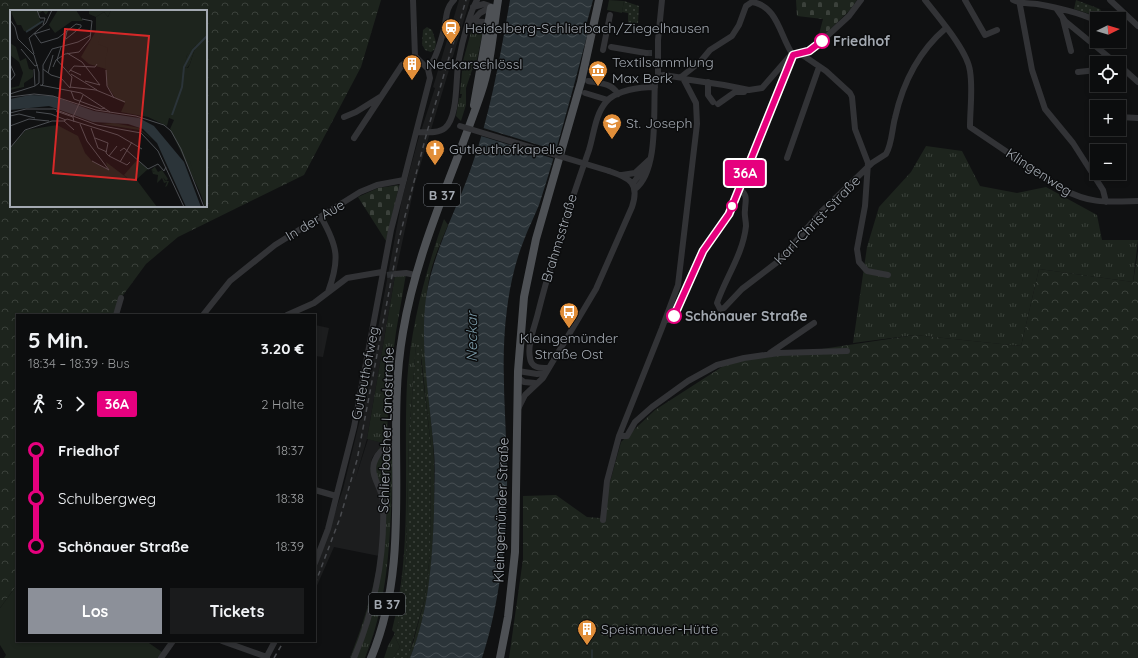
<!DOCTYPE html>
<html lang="de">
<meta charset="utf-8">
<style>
body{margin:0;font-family:Quicksand,sans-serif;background:#1a1b1c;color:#f1f3f6;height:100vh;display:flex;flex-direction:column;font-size:15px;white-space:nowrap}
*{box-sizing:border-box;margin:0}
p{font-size:13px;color:#9a9c9e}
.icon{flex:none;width:22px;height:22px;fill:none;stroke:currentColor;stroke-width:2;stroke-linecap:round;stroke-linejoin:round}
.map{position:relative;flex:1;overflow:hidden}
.sheet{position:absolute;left:16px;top:314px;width:300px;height:328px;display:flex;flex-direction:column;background:#0c0d0e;border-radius:0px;box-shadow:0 2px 6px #0003,0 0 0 1px #2c2d2e}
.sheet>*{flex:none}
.badge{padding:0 8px;border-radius:3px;font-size:14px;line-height:26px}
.needle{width:26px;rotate:85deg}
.fabs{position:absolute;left:1090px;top:12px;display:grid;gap:8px}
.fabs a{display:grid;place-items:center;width:36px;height:36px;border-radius:0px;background:#0c0d0e;box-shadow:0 2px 6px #0003,0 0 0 1px #2c2d2e;font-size:20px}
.map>.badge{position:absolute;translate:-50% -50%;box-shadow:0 0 0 2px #fff}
.legs{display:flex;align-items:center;gap:6px;height:44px;padding:0 12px;font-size:13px}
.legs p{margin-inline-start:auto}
.summary{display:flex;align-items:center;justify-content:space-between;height:68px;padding:0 12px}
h1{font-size:22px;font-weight:700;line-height:30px}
.primary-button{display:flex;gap:8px;margin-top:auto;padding:8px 12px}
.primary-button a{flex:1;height:46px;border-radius:0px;background:#8c9099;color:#fff;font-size:16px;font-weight:700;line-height:46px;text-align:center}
.primary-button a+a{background:#1a1b1c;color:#f1f3f6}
ul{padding:0 12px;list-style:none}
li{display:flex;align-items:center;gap:14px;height:48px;font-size:15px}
li i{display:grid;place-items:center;width:6px;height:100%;margin:0 5px;background:currentColor}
li i::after{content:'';width:10px;height:10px;margin:-5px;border:3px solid;border-radius:50%;background:#0c0d0e}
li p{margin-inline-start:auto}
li:first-child i{background:linear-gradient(#0000 50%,currentColor 0)}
li:last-child i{background:linear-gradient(currentColor 50%,#0000 0)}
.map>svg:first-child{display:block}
.built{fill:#1c1d1e}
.grass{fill:url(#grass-tufts)}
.forest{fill:url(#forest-crowns);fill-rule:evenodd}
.cemetery{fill:url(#cemetery-stones)}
.park{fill:url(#park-dots)}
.garden{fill:#1d241d}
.water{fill:url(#water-waves)}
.pier{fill:#101112}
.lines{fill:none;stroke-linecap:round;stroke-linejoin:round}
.stream{stroke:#2b3439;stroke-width:1.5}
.minor-tunnel{stroke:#2d2f32;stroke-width:6;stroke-dasharray:6 3;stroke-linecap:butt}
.minor{stroke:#323336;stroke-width:6}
.major{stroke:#4e5155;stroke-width:8}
.rail{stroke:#494b4f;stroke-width:1.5;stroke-dasharray:5 4;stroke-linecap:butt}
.minor-bridge{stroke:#323336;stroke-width:6}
.line-1-casing{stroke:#fff;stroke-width:9}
.line-1{stroke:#e6007e;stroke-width:6}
.stop-1-dot{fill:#fff;stroke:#e6007e;stroke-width:2}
.labels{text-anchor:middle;stroke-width:3;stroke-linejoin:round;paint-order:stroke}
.shield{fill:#0b0c0d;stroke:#757a80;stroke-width:1}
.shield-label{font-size:13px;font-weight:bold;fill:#a3a9b1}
.poi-label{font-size:14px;fill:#a3a9b1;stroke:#0b0c0d;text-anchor:start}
.stop-label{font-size:14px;font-weight:bold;fill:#a3a9b1;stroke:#0b0c0d;text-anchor:start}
.street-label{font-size:14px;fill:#a3a9b1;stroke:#0b0c0d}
.water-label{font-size:15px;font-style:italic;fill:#7c9caa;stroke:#0b0c0d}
.inset-river{fill:none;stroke:#2b3439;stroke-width:2}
.inset-road{fill:none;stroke:#4b4e52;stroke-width:1}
.view{fill:#d62828;fill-opacity:0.15;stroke:#d62828;stroke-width:2}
.inset-edge{fill:none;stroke:#a3a9b1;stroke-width:2}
</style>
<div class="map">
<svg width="1138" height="658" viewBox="0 0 1138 658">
<defs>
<pattern id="grass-tufts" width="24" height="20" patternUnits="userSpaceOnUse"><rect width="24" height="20" fill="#1d241d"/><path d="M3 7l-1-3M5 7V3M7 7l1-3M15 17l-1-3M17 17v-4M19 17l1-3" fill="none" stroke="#3b413b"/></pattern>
<pattern id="forest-crowns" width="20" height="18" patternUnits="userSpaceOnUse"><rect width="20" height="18" fill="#1d241d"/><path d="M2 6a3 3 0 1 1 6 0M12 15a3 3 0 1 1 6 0" fill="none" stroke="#3b413b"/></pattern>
<pattern id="cemetery-stones" width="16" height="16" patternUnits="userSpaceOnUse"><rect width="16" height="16" fill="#1d241d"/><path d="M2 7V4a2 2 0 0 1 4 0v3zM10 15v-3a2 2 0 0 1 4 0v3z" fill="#3b413b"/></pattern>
<pattern id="park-dots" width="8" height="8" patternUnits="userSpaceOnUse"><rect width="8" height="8" fill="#1d241d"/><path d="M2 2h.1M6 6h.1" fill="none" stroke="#3b413b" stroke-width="1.8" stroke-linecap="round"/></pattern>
<pattern id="water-waves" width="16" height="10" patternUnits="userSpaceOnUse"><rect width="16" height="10" fill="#2b3439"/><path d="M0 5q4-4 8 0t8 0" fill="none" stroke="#474f53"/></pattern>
</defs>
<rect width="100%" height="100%" fill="#101112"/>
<path class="built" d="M459,0H470L415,183L395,276L367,439L355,480L368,439L383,443L372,458L370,469L380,495L382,510L379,556L334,547L315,590V570L343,489L364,403L402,199L418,140L435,88L433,87Z
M315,325L329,328L323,357L315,356Z"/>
<path class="grass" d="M476,24L482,25L483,31L475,69L472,70L466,88V105L461,121L456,116L459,98H461L462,94H460L463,61L472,28Z
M926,146L962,151L980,186L1017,193L1046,187L1097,215L1102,240H1138L1133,282L1039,269L1021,346L915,335L853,343L867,247L879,207L911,172Z
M444,219L448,225C440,244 431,264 428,285C419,338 429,390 433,442C435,467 434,491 434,515C432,565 429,612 410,658H407L413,643L425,598L430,554L431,447L421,355L416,344L409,437L406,559L399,601V621L395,633L392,630C413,550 403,464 407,382C411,325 425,273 444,219Z
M406,274L396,332L389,386L387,437L383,443L367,439L395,276Z
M381,445L386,456L393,460C390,528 391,594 365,658H350C368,612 383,560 382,510C381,477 357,480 381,445Z
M394,635L400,647L393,658H384L388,646Z"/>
<path class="forest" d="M0,0H381L361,67L304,175L178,237L146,264L121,298L113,315H17V585L0,608ZM11,11H206V206H11Z
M1138,251V658H509L523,559V496L556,495L587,517L600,518L621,442L655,410L728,363L915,335L1021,346L1039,269L1133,282Z"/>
<path class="cemetery" d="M796,0H857L850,10L817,42L823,19L797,16Z
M398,185L399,186L386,241L358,197L378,188Z"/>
<path class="park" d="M1076,0L1100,9L1105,19L1074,9Z
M624,1L639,6L638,23H628V13L622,12Z
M427,27L432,30L436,42L435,49L431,52L425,50L422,44L423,30Z
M416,343L422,344L421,361L431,447L430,554L425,598L409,654L407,658H393L400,647L394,635L399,621V601L406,559L409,437Z"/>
<path class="garden" d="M609,0L624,1L622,13L607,10Z
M17,585V641H146L162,652L158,658H4L6,655L0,645V608Z"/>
<path class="water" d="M510,0H593L587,22V36C572,93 557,150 539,205C534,217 528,229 524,240C515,262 510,285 507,309C499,369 508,430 507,491C507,541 498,611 482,658H410C429,611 432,562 434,512C434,488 436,464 433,441C429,396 421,351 425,306C430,258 454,216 470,171C490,117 500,57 510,0Z"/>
<path class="pier" d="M480,127L558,151L555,159L478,135Z"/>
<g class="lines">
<path class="stream" d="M592,650V658"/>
<path class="minor-tunnel" d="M646,53H655
M387,275L395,274"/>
<path class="minor" d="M925,0C938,17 968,51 970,71C973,89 970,109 970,127L1062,189C1091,204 1106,202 1138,201
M965,0L985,35L997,30
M1013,0C1020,4 1029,3 1037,4C1058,8 1078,12 1097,21
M1019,0L1032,70L1045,109L1073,143L1103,190L1106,202
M1110,0L1124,13L1118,19
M473,7L484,4L493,7
M1056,8L1065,21L1116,63
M1124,13L1138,26
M1063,19L1071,51
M471,21L484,22L488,24
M470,24L480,13L491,7
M611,47L646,53
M603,50L610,15
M801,54L826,71L850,93L852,97L855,129L868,163L865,206L857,249L859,262L867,271L888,275
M1119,65L1138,82
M428,69C436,59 441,41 444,29C447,17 445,9 454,0
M1078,72L1097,70
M681,77L700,62L710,50L732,36L739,25L746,6L752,2C778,6 780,37 793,55
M684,79L724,85L749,90L762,88L789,57L813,49L849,16L861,0
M588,81C599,83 612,83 618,94
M708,82V95L713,102
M585,93L608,100
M718,104L735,92H744
M344,117L356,112L380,97
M1119,117L1138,118
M418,132C426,132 438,134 445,128C459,116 455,76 459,59C462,43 469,14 477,0
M354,138L402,65L415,56
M787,158L819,67
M622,175L635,173L649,160
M633,183L644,169
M635,189C659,171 653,111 655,82L658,76V40L662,0
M739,189C749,195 745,201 745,210C744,215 746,220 746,226C743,254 726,277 717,303L720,309L724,308L742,289L780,260L820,213L872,163L886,154C892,144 892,129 895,118C903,82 918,52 946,28
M321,217C338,247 340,259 328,292
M395,274L406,273L415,275
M116,315L121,298
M203,315L230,281L275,245L360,192L377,185L404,180
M287,315L314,303L347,278L382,272
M665,320H670L673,318L703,251L729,214L793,55
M770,353L814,323
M548,368C540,368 531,368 530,358C527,344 535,326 538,313C552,257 570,204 589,150C594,134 595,115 606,102C616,90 640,87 655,87
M518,371L537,374L545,373
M517,377L524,382L535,383
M518,409L525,395L543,378L596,289L632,207C640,183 630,178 609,171
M619,436H627L635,422L652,407L688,381L717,365L744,358L779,353L847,351
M315,490L336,496
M603,520L607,481L619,436L662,328L678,285L697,124L696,103L683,78L664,75L658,76
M315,563L328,529L354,427L391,230L430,78L428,69L415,56L413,0
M222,641L267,657
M161,658L173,641
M266,658L275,641
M354,658C374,610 385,556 383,503C383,489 370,477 374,463C378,451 385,446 396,446"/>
<path class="major" d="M474,105L491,8
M371,658C415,554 384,439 403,332C417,248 454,173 481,93C491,64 493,31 498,0
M500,658L508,617L515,552L518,371L524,297L536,239L581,82L599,0"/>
<path class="rail" d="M315,584L340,518L357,460L399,239L427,132L466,0
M274,658L284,641"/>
<path class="minor-bridge" d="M460,126L609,171"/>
</g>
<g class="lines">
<defs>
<path id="line-1" d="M674,316L703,251L729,214L793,55L809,51L822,41"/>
</defs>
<use href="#line-1" class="line-1-casing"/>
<use href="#line-1" class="line-1"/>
</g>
<defs>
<symbol id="station-pin" viewBox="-11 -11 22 30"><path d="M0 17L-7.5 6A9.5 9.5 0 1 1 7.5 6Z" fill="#e18e39" stroke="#0b0c0d"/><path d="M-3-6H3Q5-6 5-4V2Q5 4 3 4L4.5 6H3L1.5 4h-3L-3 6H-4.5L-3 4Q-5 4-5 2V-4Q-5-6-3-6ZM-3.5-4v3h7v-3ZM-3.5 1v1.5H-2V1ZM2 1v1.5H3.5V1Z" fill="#fff"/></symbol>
<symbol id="building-pin" viewBox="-11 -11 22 30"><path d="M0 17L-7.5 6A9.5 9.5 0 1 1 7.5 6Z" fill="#e18e39" stroke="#0b0c0d"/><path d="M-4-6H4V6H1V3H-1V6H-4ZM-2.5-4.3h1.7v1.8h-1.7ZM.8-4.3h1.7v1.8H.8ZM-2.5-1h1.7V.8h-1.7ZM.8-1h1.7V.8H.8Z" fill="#fff"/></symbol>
<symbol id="museum-pin" viewBox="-11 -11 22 30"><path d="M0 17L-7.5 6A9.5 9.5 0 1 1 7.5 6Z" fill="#e18e39" stroke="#0b0c0d"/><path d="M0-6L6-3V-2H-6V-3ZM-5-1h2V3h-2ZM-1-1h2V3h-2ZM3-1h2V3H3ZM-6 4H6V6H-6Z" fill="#fff"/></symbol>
<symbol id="school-pin" viewBox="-11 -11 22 30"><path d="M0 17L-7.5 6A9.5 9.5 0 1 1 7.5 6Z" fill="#e18e39" stroke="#0b0c0d"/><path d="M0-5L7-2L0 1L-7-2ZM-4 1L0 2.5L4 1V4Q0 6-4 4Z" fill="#fff"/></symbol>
<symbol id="church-pin" viewBox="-11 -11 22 30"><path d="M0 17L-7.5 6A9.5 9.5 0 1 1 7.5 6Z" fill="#e18e39" stroke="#0b0c0d"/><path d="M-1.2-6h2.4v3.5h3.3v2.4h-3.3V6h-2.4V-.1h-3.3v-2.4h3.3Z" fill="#fff"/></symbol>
<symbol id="bus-pin" viewBox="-11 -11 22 30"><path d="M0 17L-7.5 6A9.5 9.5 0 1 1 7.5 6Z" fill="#e18e39" stroke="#0b0c0d"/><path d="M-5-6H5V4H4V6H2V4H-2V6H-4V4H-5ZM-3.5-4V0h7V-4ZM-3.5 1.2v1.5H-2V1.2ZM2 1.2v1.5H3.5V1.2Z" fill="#fff"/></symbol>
</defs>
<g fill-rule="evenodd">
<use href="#station-pin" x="440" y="17" width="22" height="30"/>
<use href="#building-pin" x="401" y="53" width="22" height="30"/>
<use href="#museum-pin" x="587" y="59" width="22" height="30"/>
<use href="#school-pin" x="601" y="112" width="22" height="30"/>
<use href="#church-pin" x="424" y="138" width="22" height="30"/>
<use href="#bus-pin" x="558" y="301" width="22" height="30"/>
<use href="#building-pin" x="576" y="618" width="22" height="30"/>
</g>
<g class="stop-1-dot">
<circle cx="822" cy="41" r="7"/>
<circle cx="732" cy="206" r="5"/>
<circle cx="674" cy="316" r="7"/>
</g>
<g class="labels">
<g class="shield">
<rect x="424" y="184" width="36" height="22" rx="3"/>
<rect x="369" y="593" width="36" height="22" rx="3"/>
</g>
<g class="shield-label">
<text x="442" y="200">B 37</text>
<text x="387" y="609">B 37</text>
</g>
<g class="poi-label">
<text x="465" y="33">Heidelberg-Schlierbach/Ziegelhausen</text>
<text x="612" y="67">Textilsammlung<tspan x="612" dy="16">Max Berk</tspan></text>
<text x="426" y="69">Neckarschlössl</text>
<text x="626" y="128">St. Joseph</text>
<text x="449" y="154">Gutleuthofkapelle</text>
<text x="569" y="343" text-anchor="middle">Kleingemünder<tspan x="569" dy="16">Straße Ost</tspan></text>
<text x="601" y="634">Speismauer-Hütte</text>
</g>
<g class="stop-label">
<text x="833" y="46">Friedhof</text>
<text x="685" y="321">Schönauer Straße</text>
</g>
<g class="street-label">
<text transform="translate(1039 172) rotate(33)" y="5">Klingenweg</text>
<text transform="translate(315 220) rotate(-31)" y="5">In der Aue</text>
<text transform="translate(817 220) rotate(-46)" y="5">Karl-Christ-Straße</text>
<text transform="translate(559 238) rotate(-73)" y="5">Brahmsstraße</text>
<text transform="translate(365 373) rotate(-79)" y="5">Gutleuthofweg</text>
<text transform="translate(386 430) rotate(-88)" y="5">Schlierbacher Landstraße</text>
<text transform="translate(501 510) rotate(-88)" y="5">Kleingemünder Straße</text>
</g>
<g class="water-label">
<text transform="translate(472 337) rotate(-90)" y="5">Neckar</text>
</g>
</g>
<g transform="translate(10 10)">
<rect width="197" height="197" fill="#101112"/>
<path d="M0,0H39L36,5L33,1L28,4L31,13L20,21H14L11,15H7ZM48,0H66L73,11H62L45,23L39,15ZM79,0L84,1L101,0L98,7L94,2L86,7L79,4ZM86,21L91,23L98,37L96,59L79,54L71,47ZM186,35L180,54L177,58L173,57L178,42ZM148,154L145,157L148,162L152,160L158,169L156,171L153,167L155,171H159L157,176L155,177L157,172L154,173L152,168L147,173L148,165L143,164L142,161L145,162L141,160Z" fill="#1d241d"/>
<path d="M101,0H197V197L160,119L164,110L159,108L157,116L138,107L111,102L115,93L106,89L97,75L95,51L98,38L88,34L91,23L86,21V7L94,2L98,7ZM186,35L180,54L178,58L174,57L177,45ZM0,33L6,37L10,51L16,48L19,59L23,60V67L14,73V77L0,80V78L9,76L13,63L9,52L0,45ZM47,115L68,126L75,143L82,151L98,160L96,152L121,171L126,169L147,197H0V138L16,120Z" fill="#1d241d" fill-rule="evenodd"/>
<path d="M104,113L129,118L143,130L129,120L91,114ZM190,143L197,149V197H195L180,151Z" fill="#1d241d"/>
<path d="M127,150L138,159L126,170L121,171L114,165Z" fill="#1d241d"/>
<path d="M20,85L43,86L84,101L129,108L144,116L174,152L191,197H176L147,133L133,119L118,114L83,112L39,96L0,100V89Z" fill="#2b3439"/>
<path class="inset-river" d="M16,22L33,11M162,105L172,77L174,57L183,40L197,26"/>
<path class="inset-road" d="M27,0L30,8H35L33,15M0,10L5,17L8,29L24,45L29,62V73L25,76M57,21L66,14L71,15V17M24,23L31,33L48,28L57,21L54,34M24,24L40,19M56,29L71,17M51,37L47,50L62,67L60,78M11,39L25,56L28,55M57,43L72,52L90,75L75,71M24,44L19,28L36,13L42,0M0,54L5,65L0,71M43,57L46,50L55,44L69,42L80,29L82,11L72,9M33,59L41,65L51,68L60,78M60,60L71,65M96,60L97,76L104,88M59,62L64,56L85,57L87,54M38,63L43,45M61,64L87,80M30,75L71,83L100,102M31,76L33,74V55L42,39L68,32L81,25M60,77L86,80L115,92M61,81L64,89L91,99L95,98M0,84L25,76L24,59M0,87L24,84L43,86L86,100L126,106L154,115L161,121L171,139L194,197M46,101L63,107L64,112M26,102L41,104L56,110M0,103L16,99H44L87,115L131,123L148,141L174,197M0,106L9,104L25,108M63,107L73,85M54,111L57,109L108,125L132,139M54,111L64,120M70,114L77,131L99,160M0,116L19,109L39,111M81,118L88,138L97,142M85,128L98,133L96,143L99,146L117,155L120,152M0,138L15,120L42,111H54M110,141L114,138L138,159L148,154L154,161L156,157M99,146L107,136M82,151L99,160M110,152L122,132"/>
<path class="view" d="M55,19L139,26L126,170L43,163Z"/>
<rect width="197" height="197" class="inset-edge"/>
</g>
</svg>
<div class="fabs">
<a><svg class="needle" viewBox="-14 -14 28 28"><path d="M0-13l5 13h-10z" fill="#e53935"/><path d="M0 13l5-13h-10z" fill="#9a9c9e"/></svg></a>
<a><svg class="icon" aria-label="locate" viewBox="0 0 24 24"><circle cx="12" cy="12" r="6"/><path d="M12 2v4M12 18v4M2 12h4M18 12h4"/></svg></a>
<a>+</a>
<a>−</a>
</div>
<b class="badge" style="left:745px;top:173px;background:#e6007e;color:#fff">36A</b>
<section class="sheet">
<div class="summary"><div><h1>5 Min.</h1><p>18:34 – 18:39 · Bus</p></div><b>3.20 €</b></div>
<div class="legs"><svg class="icon" aria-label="walk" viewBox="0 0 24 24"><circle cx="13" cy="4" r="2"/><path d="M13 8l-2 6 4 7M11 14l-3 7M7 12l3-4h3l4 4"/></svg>3<svg class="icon" aria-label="forward" viewBox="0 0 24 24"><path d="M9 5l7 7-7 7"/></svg><b class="badge" style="background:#e6007e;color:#fff">36A</b><p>2 Halte</p></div>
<ul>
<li><i style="color:#e6007e"></i><b>Friedhof</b><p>18:37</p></li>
<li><i style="color:#e6007e"></i><span>Schulbergweg</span><p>18:38</p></li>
<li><i style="color:#e6007e"></i><b>Schönauer Straße</b><p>18:39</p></li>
</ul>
<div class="primary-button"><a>Los</a><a>Tickets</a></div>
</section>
</div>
